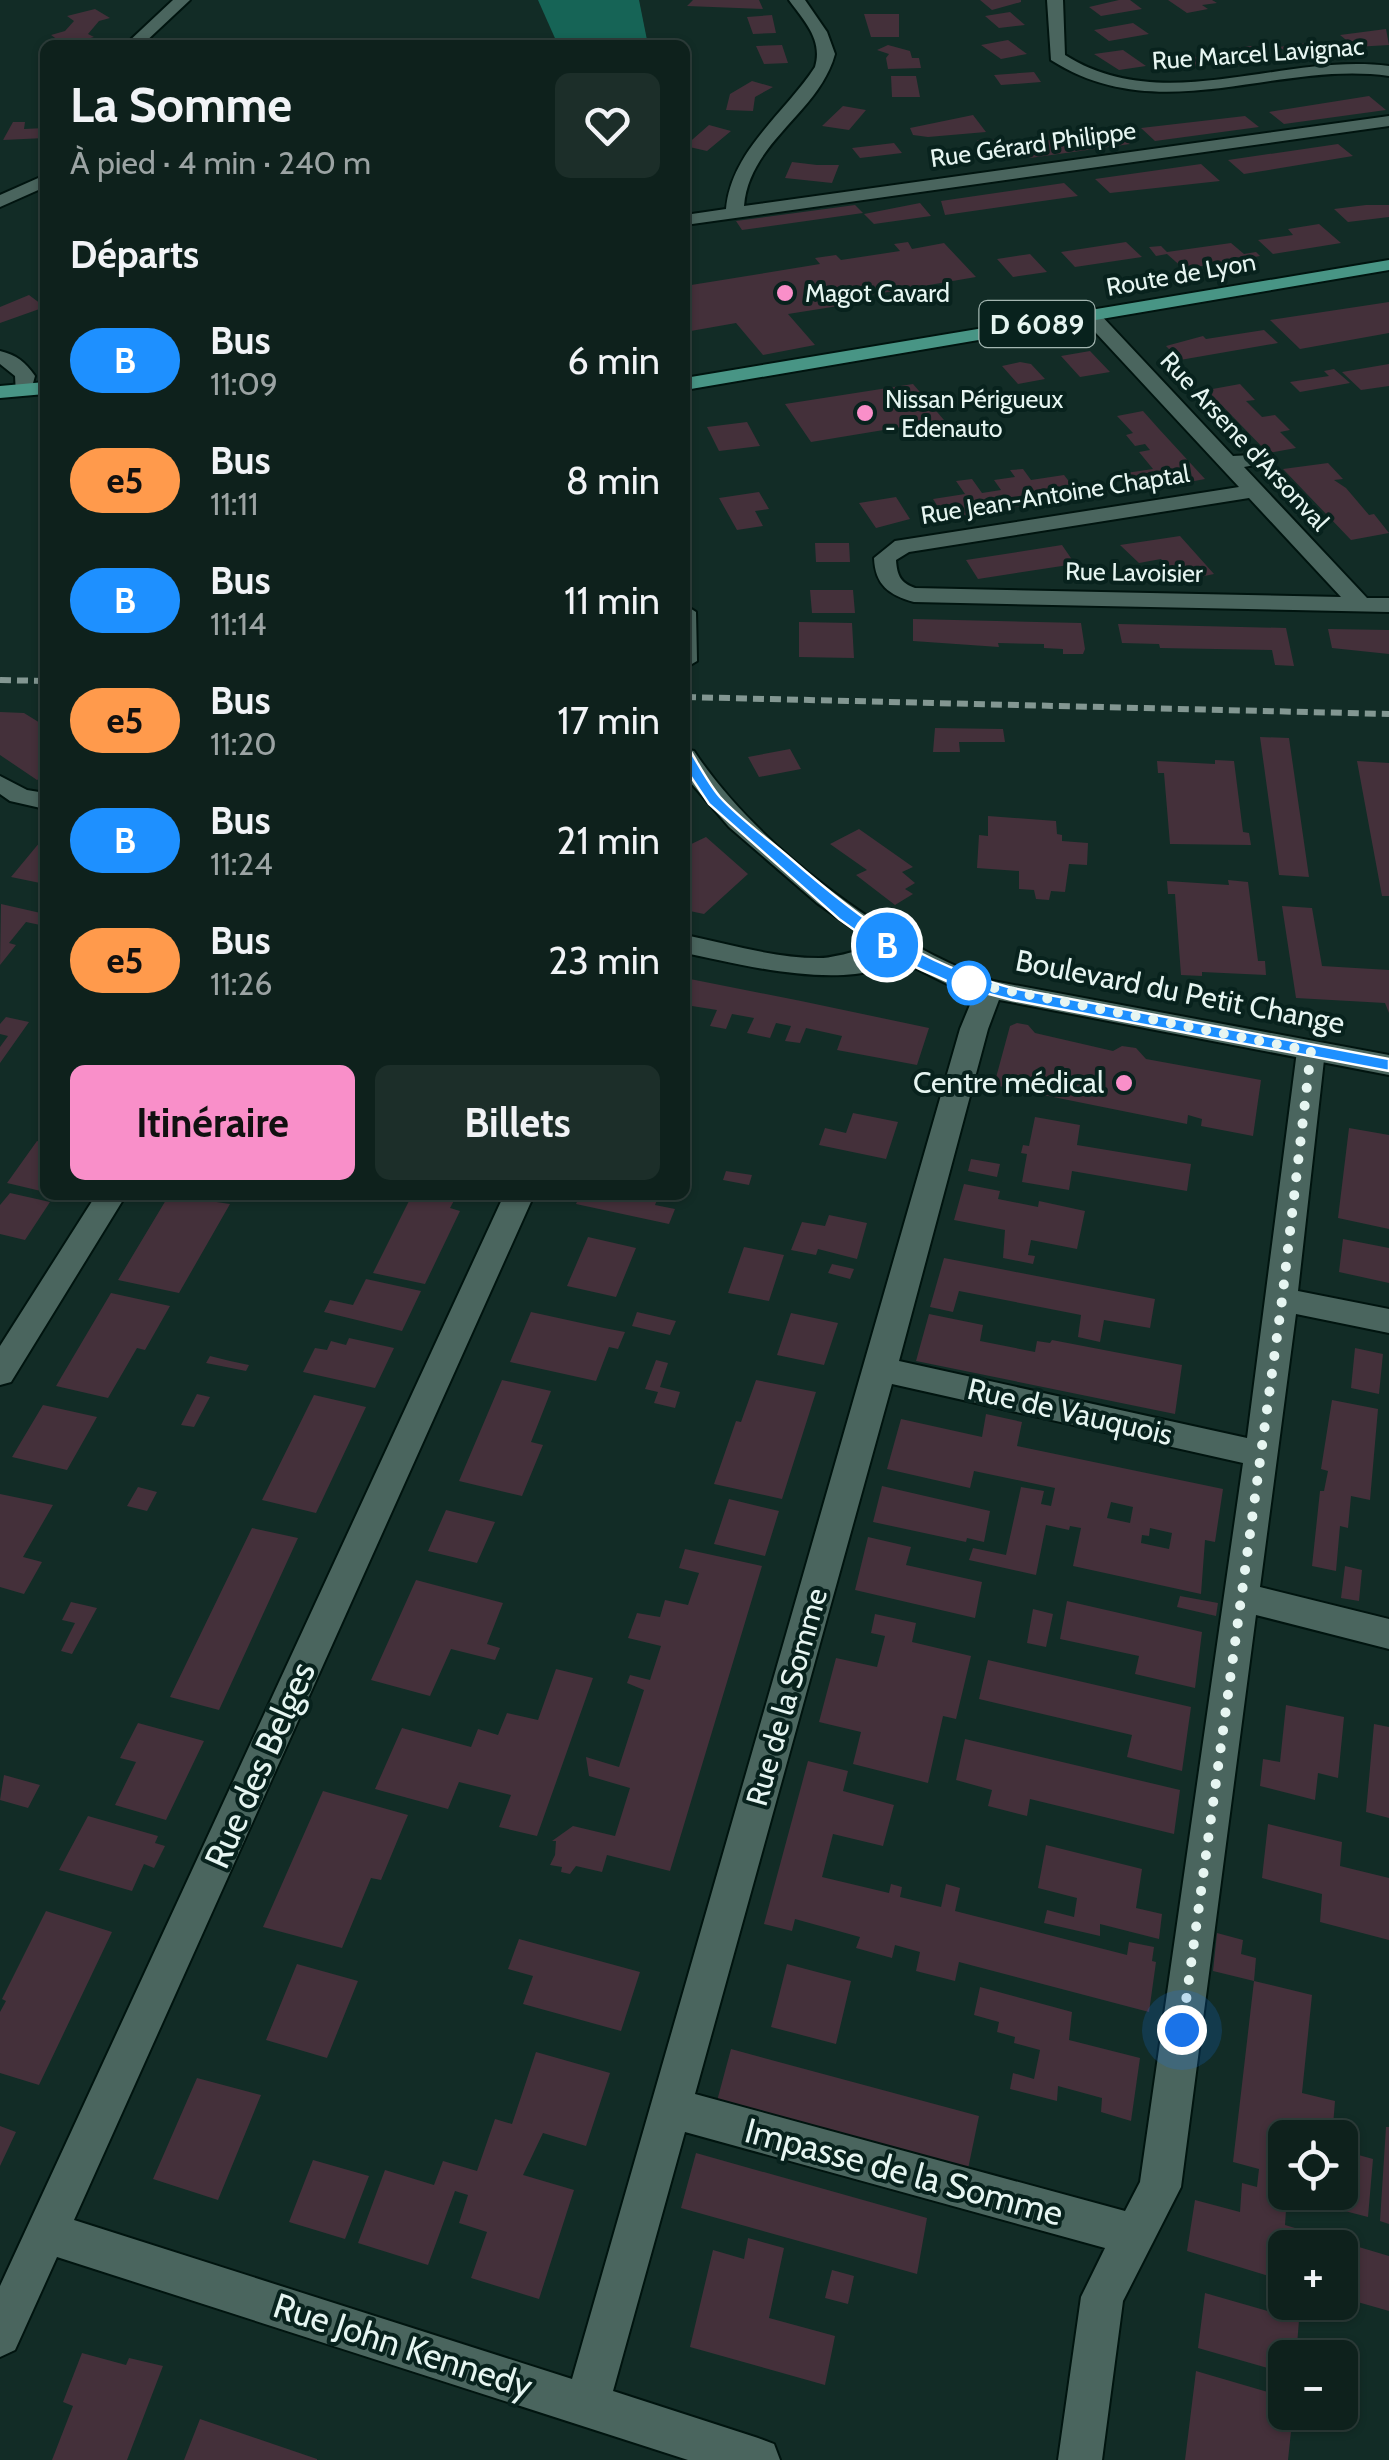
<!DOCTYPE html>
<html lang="fr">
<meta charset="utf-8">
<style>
body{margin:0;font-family:Cabin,sans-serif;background:#1c2e29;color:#f1f3f6;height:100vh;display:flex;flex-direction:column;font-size:38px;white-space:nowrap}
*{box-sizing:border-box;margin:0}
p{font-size:32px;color:#9ba3a3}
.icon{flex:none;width:55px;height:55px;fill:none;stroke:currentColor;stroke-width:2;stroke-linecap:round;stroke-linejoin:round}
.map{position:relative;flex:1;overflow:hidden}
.panel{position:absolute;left:40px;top:40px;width:650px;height:1160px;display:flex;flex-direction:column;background:#0e211c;border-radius:15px;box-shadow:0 2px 8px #0004,0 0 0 2px #2e3e3b}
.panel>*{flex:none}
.badge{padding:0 20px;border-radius:32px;font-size:35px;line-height:65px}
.buttons{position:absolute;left:1268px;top:2120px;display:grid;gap:20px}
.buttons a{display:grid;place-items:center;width:90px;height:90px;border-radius:15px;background:#0e211c;box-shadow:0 2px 8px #0004,0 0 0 2px #2e3e3b;font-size:50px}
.you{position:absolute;width:50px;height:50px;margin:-25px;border:8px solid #fff;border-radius:50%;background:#1a73e8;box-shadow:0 0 0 15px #1a73e833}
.map>.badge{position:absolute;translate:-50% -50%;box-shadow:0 0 0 5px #fff}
h2{padding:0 30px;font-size:38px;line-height:90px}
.round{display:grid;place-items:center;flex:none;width:105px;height:105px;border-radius:15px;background:#1c2e29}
.summary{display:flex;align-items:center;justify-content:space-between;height:170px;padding:0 30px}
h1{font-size:48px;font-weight:800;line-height:75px}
.action{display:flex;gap:20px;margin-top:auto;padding:20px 30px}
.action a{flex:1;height:115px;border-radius:15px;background:#f98fc9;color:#111;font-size:40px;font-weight:800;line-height:115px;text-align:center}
.action a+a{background:#1c2e29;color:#f1f3f6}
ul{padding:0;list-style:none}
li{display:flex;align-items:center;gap:30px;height:120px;padding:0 30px}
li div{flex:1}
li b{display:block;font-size:38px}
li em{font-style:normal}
li .badge{min-width:110px;font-weight:700;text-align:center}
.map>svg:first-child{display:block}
.forest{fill:#166456}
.building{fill:#44303a;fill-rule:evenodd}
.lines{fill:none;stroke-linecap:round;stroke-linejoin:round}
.minor-casing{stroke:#00140f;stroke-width:4}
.secondary-casing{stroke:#00140f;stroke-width:4}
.primary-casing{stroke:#00140f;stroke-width:4}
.minor{fill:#4a655e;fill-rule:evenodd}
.secondary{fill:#4a655e;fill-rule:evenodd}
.primary{fill:#489585;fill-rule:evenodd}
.rail{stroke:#839792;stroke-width:6;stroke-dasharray:11 6;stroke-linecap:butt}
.line{fill:#1e90ff;stroke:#fff;stroke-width:2.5}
.walk{stroke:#e6f5f1;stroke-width:10;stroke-dasharray:0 18}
.poi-dot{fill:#f98fc9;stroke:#08221d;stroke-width:4}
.stop-dot{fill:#fff;stroke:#1e90ff;stroke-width:5}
.labels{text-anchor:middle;stroke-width:8;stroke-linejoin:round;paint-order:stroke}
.far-street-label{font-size:25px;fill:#e6f5f1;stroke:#08221d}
.far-poi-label{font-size:25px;fill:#e6f5f1;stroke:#08221d;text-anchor:start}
.shield{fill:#08221d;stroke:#a3b6b1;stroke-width:2.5}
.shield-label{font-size:28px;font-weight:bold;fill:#e6f5f1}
.street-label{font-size:30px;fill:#e6f5f1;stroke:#08221d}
.poi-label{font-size:30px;fill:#e6f5f1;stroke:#08221d;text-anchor:end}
.near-street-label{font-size:35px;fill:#e6f5f1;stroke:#08221d}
</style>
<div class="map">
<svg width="1389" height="2460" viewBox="0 0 1389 2460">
<rect width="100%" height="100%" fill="#122c26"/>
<path class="forest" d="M538,0H639L648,45H558Z"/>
<path class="building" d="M693,0H759L763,9L687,6Z
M980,0H1021V2L992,10Z
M1119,0H1130L1142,9L1101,16L1089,7Z
M1168,0H1212L1217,3L1202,5L1208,9L1187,13Z
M95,9L110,18L99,21L88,34L94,37L65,45L51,35L65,31L74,21L67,16Z
M1010,12L1025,25L999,28L985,16Z
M864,14H899V37H871Z
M772,15L776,33L753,34L747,17Z
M1133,23L1149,34L1109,41L1094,30Z
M1386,29L1389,45L1355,47L1340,35Z
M1008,40L1027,54L1001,59L981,45Z
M1313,42L1335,57L1302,62L1279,47Z
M782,45L788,63L764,64L756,46Z
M888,45L910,51L912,58H919L921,68L888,69L886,58L889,54L877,50Z
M1251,46L1271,61L1236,66L1215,51Z
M1123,50L1146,66L1119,70L1094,54Z
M1189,52L1207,65L1179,69L1162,57Z
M1034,72L1041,82L1001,85L994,75Z
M891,76H916L920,97H892Z
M752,81L773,87L755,97L753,111L726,110L730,94Z
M1369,96L1386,110L1284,124L1269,112Z
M843,106L866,110L849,130L822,126Z
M973,115L986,132L928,137L913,135L910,128Z
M1245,116L1259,127L1155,141L1141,128Z
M13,122H25L24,129L45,128V138L3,140Z
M709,125L731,131L707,151L685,146Z
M1112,128L1130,144L1030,158L1019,146Z
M999,139L1011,154L992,156L977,140Z
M894,143L902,153L860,158L852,148Z
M1338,144L1353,156L1244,174L1228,160Z
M792,162L817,165H839L832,183L785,178Z
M1201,164L1220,181L1110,193L1095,179Z
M1064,183L1078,196L945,215L941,201Z
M920,203L931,216L874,224L864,214Z
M855,205L863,213L742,230L736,221Z
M1366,205H1389V217L1348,222L1334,209Z
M1319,224L1341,243L1273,254L1258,240L1293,235L1288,229Z
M908,242L912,249L944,243L976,277L847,299L851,304L788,314L815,345L763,355L736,323L685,332V286L820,264L815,258L836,255L841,260L900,251L894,244Z
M1126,242L1142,257L1075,267L1061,252Z
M1231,243L1244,254L1256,252L1260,256L1184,269L1167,254L1156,256L1149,247L1161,246L1167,252Z
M1030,254L1047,272L1013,277L997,259Z
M29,295L45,307L0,323V307Z
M1389,302V333L1300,349L1270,320Z
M1264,330L1278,343L1180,360L1166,346L1203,336L1206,339Z
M1090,351L1110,372L1080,377L1061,356Z
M1020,362L1031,364L1045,379L1018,384L1002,366Z
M1389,364V386L1361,390L1342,372Z
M1334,369L1350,383L1300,392L1290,382L1329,376L1324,371Z
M913,384L944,420L811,442L785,404Z
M1240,384L1255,400L1246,401L1262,417L1275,415L1290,430L1280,432L1296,448L1268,453L1207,390Z
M1143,411L1159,429L1205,479L1141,491L1126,473L1153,469L1139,452L1150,450L1145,444L1135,446L1126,435L1133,433L1117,416Z
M747,422L760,446L719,451L707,427Z
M1328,463L1343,479L1334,480L1346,488L1369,515L1374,514L1389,533L1351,540L1283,469Z
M1023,469L1031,480L1064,475L1081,497L945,518L933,499L965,494L956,481L972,479L982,493L1001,490L994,480L1015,477L1010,470Z
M759,492L769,509L755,511L763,526L737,530L719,498Z
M896,497L910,519L876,528L859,503Z
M1180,536L1214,574L1180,581L1161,559L1139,563L1120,545Z
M815,543H849L850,562H816Z
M1062,545L1075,564L978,579L966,560Z
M810,590H853L855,613H812Z
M913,619L1081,623L1085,649L1083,654H1063V649L1044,648V644L998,643L999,647L913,641Z
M799,622L852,623L854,658L799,657Z
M1118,624L1286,628L1294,666L1275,665L1272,650L1160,648L1159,644L1122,643Z
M1328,629L1389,630V654L1332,648Z
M0,712L24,713L45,726V775L37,780L0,755Z
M935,728L1003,729L1005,742H959L960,752H933Z
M1260,737L1289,738L1309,877L1279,875Z
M790,749L801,769L759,777L748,757Z
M1215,760L1234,761L1243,832L1249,833L1251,845L1170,844L1164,773H1158L1157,761L1215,764Z
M1357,761L1389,763V896H1382Z
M988,816L1056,821L1057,834L1062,835V841L1088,843L1087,865L1069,864L1065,892L1051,891L1049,900L1036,899L1034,890L1019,889V871L977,868L979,835L988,836Z
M859,829L913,867L902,872L915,883L905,889L913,894L895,905L856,875L867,870L830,844Z
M45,836V884L11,877Z
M706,837L748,874L704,914L685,910V847Z
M1228,880L1248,882L1258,961H1265L1266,975L1202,972V976L1181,975L1175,894H1168L1167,881L1229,885Z
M1,904L45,914V926L26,922L9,943L16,945L0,965Z
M1282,906L1312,908L1322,966L1389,970V1013L1385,1003L1296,998Z
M685,978L801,1001L929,1028L917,1065L837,1050L842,1036L806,1028L800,1043L785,1041L791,1026L776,1023L770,1038L747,1033L754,1018L732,1014L726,1029L710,1026L717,1010L692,1006L685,1024Z
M6,1017L29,1022L0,1063V1047L8,1036L0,1034V1024Z
M1017,1023L1028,1025L1035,1033L1113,1051L1122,1046L1136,1048L1146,1059L1261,1080L1253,1136L1201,1126L1202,1119L1188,1115L1187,1124L994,1085L1010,1026Z
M853,1113L898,1122L886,1159L819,1145L825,1128L846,1133Z
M1035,1117L1080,1125L1077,1145L1191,1164L1187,1191L1072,1171L1069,1190L1022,1182L1027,1154L1021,1153L1023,1145L1029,1146Z
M1349,1128L1389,1135V1229L1338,1218Z
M37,1141L45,1143V1192L7,1183Z
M971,1159L1000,1164L997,1177L968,1171Z
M726,1171L752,1175L749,1185L723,1180Z
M964,1184L1000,1191L998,1199L1038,1207L1039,1201L1085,1211L1077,1249L1031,1240L1028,1255L1035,1256L1033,1264L1003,1258L1005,1230L954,1220Z
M10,1193L50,1202L25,1240L0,1234V1205Z
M169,1195L230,1204L179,1293L118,1280Z
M412,1195H457L450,1208L460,1211L425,1284L373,1273Z
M580,1195H659L655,1205L675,1209L669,1224L576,1204Z
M829,1215L867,1223L857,1259L818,1249L816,1255L791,1250L802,1222L825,1226Z
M588,1237L636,1248L616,1297L567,1286Z
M1343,1239L1389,1248V1283L1339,1272Z
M744,1247L784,1255L769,1301L728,1293Z
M944,1258L1155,1299L1150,1328L1104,1320L1100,1342L1078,1337L1081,1315L959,1291L953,1312L930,1307Z
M832,1264L854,1269L850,1279L828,1273Z
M366,1279L421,1291L402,1331L324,1312L330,1300L353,1305Z
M111,1293L170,1306L145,1350L137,1348L108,1398L56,1386Z
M531,1312L604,1328L625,1332L618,1349L609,1347L596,1381L510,1362Z
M637,1312L676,1321L670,1335L632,1326Z
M791,1313L838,1323L824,1365L777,1355Z
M929,1314L983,1325L980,1341L1035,1352L1037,1341L1050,1343L1052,1340L1182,1365L1175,1414L916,1361Z
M349,1338L394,1348L375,1388L303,1372L315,1348L327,1350L331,1341L346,1345Z
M1355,1348L1383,1354L1379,1394L1351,1388Z
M210,1356L230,1361L249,1365L246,1371L206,1363Z
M656,1360L668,1363L660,1387L680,1392L675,1408L654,1403L658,1392L645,1389Z
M502,1380L551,1391L531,1442L543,1445L522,1496L459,1481Z
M756,1380L816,1392L782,1499L714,1484L736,1421L741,1422Z
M197,1394L210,1397L194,1427L181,1425Z
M314,1395L366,1407L316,1513L262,1500Z
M1332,1400L1378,1409L1370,1500L1351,1496L1348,1528L1340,1526L1336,1571L1312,1566L1320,1491H1324L1328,1471L1321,1469Z
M43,1405L97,1417L67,1470L12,1457Z
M986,1414L1022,1422L1017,1446L1223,1489L1215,1542L1205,1540L1201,1594L1073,1566L1081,1528L1070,1526L1069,1530L1046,1525L1036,1575L969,1560L973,1548L1006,1555L1021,1487L1044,1491L1041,1504L1051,1506L1055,1488L974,1471L970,1488L887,1469L901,1419L982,1437ZM1111,1502L1133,1507L1130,1523L1107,1518ZM1150,1528L1172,1533L1169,1549L1141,1543L1142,1535L1149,1536Z
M882,1486L990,1511L984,1542L967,1538L966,1542L873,1522Z
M138,1487L157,1492L147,1511L127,1506Z
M0,1494L53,1505L23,1557L42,1562L24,1594L0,1587Z
M729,1499L779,1511L765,1556L714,1544Z
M446,1510L495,1522L477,1563L428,1551Z
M252,1528L298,1538L219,1710L170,1697Z
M868,1537L911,1547L906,1565L982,1582L975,1618L855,1590Z
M685,1549L762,1566L670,1871L607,1855L602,1872L576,1866L570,1874L561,1872L562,1867L550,1865L555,1855L556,1841H552L573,1826L615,1836L630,1788L589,1776L586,1757L619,1767L644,1690L627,1683L630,1675L650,1680L661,1646L628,1638L637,1613L660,1617L665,1600L688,1605L699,1573L679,1568Z
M1345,1566L1362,1570L1359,1601L1341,1598Z
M416,1580L503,1603L487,1644L500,1648L495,1660L451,1649L430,1696L371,1680Z
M1180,1596L1218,1603L1216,1616L1177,1607Z
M1067,1601L1202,1632L1195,1688L1135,1674L1139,1656L1060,1639Z
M71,1602L97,1608L72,1654L61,1651L75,1623L62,1620Z
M1033,1609L1053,1614L1046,1647L1027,1643Z
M875,1614L916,1623L912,1642L971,1656L956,1719L943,1716L928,1783L853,1764L861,1732L819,1722L836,1658L877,1667L885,1636L871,1633Z
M988,1660L1191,1707L1182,1771L1127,1757L1132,1735L979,1699Z
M556,1669L593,1678L537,1836L499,1827L511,1795L459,1782L448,1809L375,1789L402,1728L471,1747L478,1729L498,1735L507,1713L538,1720Z
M1286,1705L1344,1717L1338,1778L1318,1773L1315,1800L1260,1786L1263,1759L1280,1762Z
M138,1723L204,1741L166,1820L115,1805L136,1762L120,1758Z
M1374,1724L1389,1727V1818L1366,1812Z
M965,1739L1180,1790L1174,1834L1030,1799L1027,1816L988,1806L992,1790L956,1780Z
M808,1761L848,1771L843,1791L894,1805L883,1846L833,1834L822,1877L889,1893L891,1884L902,1887L900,1897L941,1907L946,1884L960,1888L955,1911L1127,1955L1129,1942L1154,1947L1152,1961L1156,1962L1149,2012L959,1962L955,1981L916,1971L920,1952L895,1945L892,1958L856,1948L860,1937L795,1919L792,1931L764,1924Z
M4,1775L40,1785L28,1808L0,1800Z
M323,1791L408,1815L381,1880L371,1878L342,1948L263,1927Z
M88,1816L158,1836L155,1843L165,1846L154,1868L144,1864L132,1891L59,1870Z
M1268,1824L1342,1842L1340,1866L1389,1878V1940L1320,1922L1322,1894L1262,1878Z
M1046,1845L1142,1869L1136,1908L1162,1914L1159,1939L1100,1924V1936L1044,1923L1047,1910L1074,1917L1077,1898L1038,1888Z
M46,1911L112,1932L39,2085L0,2073V2012L6,2001L2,1999Z
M1217,1933L1243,1940L1241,1954L1256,1958L1254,1981L1213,1971Z
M519,1939L640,1972L621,2031L523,2004L533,1976L508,1969Z
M297,1964L358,1981L327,2058L266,2040Z
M787,1964L851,1981L836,2044L771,2027Z
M1254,1981L1312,1995L1302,2093L1335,2101L1332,2138H1285V2192H1327L1326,2206L1287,2195L1285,2225L1389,2256V2311L1340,2297V2248H1285V2281L1187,2251L1195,2200L1240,2212L1242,2183L1257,2187L1259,2169L1233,2162Z
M980,1987L1072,2012L1069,2040L1140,2058L1131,2121L1101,2112L1102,2098L1058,2086L1057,2101L1010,2089L1013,2073L1034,2079L1040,2050L1014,2043L1015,2037L997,2032L999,2022L974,2015Z
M731,2049L979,2116L968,2169L717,2101Z
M536,2052L610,2073L586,2146L543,2133L523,2175L574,2190L539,2299L471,2278L487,2232L459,2223L468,2195L455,2191L428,2265L358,2243L385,2170L434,2185L443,2161L477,2171L495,2119L512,2124Z
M197,2078L261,2095L218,2200L153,2179Z
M0,2126L16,2132L0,2166Z
M1386,2127H1389V2224L1380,2221Z
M1344,2151L1373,2159L1368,2217L1341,2210Z
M696,2153L927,2218L917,2274L681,2208Z
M313,2160L369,2176L345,2239L289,2222Z
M748,2238L784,2248L769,2318L835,2336L825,2385L690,2347L713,2250L744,2259Z
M832,2270L854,2276L848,2304L825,2298Z
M1205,2293L1299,2320L1296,2358H1285V2373L1198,2348Z
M82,2353L126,2365L129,2358L163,2366L127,2460H52L73,2406L63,2402Z
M1196,2371L1285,2397V2412H1293L1288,2460H1185Z
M200,2419L317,2459V2460H184Z"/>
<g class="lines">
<defs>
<path id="minor" d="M173,0H190L142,45H125Z
M789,0H805L827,32L835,54C819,113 749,142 744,206L1389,116V126L685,225V215L726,209C731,151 785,113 815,67C823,40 805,22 789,0Z
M1047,0H1063L1065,55C1164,118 1283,52 1389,66V76C1276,60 1160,130 1051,60Z
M45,175V187L0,207V195Z
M1090,309L1097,311L1233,456L1271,454L1274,458L1271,462L1244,467L1367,598H1389V612L914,602C889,595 875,585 874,558L895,541L1239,487L1083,319V311ZM1249,498L1341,597L915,588C901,583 897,576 896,560L909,552Z
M0,351C17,355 25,362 35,376L30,394H16L15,376L0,364Z
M0,776L27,790L45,793V809L10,801L0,794Z
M685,935C729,944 774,958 819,958C845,958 887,938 903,943L907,949C872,1000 735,963 685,953Z
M989,980L999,983L1003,989L988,1029L899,1361L1247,1438L1297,1051L1301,1044H1321L1325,1051L1298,1291L1389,1309V1333L1296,1314L1260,1587L1389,1619V1649L1256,1615L1181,2187L1123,2301L1102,2460H1058L1081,2297L1105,2248L685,2132L613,2391L758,2438L774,2444L780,2460H688L57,2257L15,2350L0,2357V2286L504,1195H534L74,2220L572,2379L960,1029L979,983ZM892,1384L1243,1463L1140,2182L1125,2211L695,2094Z
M96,1195H126L11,1382L0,1385V1346Z"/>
<path id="secondary" d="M685,605L696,612L697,661L685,668Z
M685,749L694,751C757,846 886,943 993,981L1389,1055V1075L989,998L949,985L893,957L817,903L729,827L685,776Z"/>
<path id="primary" d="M1389,260V270L685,390V378Z
M45,382V394L0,398V386Z"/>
</defs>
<use href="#minor" class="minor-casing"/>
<use href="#secondary" class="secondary-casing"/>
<use href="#primary" class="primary-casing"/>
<use href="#minor" class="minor"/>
<use href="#secondary" class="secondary"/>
<use href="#primary" class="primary"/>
<path class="rail" d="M0,680L45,681
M685,697L1389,714"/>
</g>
<path class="line" d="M679,752H691C700,767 709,784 720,797C740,819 767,838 790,858C861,920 919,964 1012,988L1389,1059V1071L1012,1000L958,986L922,970L888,954L839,919L709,804L677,756Z"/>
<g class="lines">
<path class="walk" d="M969,983L964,982L1311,1051L1282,1300L1182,2030"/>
</g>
<g class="poi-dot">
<circle cx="785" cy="293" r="10"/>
<circle cx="865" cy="413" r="10"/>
<circle cx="1124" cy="1083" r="10"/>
</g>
<circle class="stop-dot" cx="969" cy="983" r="20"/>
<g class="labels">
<g class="far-street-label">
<text transform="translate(1258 53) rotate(-4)" y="9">Rue Marcel Lavignac</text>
<text transform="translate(1033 144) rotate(-8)" y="9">Rue Gérard Philippe</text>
<text transform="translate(1181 274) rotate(-10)" y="9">Route de Lyon</text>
<text transform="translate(1245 441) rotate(47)" y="9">Rue Arsene d'Arsonval</text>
<text transform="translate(1055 494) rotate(-9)" y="9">Rue Jean-Antoine Chaptal</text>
<text transform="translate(1134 572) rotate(1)" y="9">Rue Lavoisier</text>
</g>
<g class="far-poi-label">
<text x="805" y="302">Magot Cavard</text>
<text x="885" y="408">Nissan Périgueux<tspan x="885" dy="29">- Edenauto</tspan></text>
</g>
<rect class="shield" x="979.5" y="301" width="115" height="46" rx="8"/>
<g class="shield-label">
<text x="1037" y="334">D 6089</text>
</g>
<g class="street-label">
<text transform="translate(1180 992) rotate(11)" y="10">Boulevard du Petit Change</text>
<text transform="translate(1070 1412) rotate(13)" y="10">Rue de Vauquois</text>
<text transform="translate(787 1697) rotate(-74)" y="10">Rue de la Somme</text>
</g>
<g class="poi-label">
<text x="1104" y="1093">Centre médical</text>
</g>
<g class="near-street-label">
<text transform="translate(260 1765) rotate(-66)" y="12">Rue des Belges</text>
<text transform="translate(904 2172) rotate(15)" y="12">Impasse de la Somme</text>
<text transform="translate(403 2346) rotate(18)" y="12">Rue John Kennedy</text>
</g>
</g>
</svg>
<div class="buttons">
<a><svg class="icon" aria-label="locate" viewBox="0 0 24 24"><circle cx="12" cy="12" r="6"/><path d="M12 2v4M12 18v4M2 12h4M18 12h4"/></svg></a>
<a>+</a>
<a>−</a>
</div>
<div class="you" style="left:1182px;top:2030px"></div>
<b class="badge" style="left:887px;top:945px;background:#1e90ff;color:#fff">B</b>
<section class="panel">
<div class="summary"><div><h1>La Somme</h1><p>À pied · 4 min · 240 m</p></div><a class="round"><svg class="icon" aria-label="heart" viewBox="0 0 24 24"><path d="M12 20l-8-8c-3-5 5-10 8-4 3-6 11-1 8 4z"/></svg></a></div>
<h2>Départs</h2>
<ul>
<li><span class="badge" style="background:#1e90ff;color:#fff">B</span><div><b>Bus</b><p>11:09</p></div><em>6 min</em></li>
<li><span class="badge" style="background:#ff9a4c;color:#111">e5</span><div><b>Bus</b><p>11:11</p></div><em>8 min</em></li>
<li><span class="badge" style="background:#1e90ff;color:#fff">B</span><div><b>Bus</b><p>11:14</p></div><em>11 min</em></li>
<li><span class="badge" style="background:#ff9a4c;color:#111">e5</span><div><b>Bus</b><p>11:20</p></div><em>17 min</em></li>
<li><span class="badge" style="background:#1e90ff;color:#fff">B</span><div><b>Bus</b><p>11:24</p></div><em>21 min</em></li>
<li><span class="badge" style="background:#ff9a4c;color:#111">e5</span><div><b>Bus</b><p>11:26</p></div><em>23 min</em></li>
</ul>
<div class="action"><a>Itinéraire</a><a>Billets</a></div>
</section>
</div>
